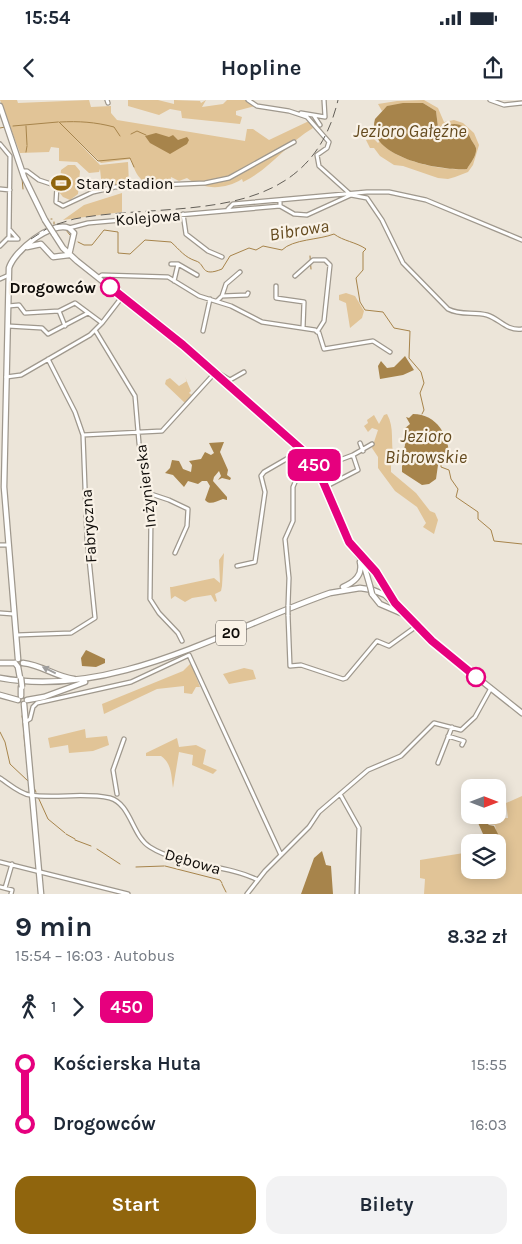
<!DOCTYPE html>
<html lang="pl">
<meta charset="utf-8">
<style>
body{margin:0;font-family:Karla,sans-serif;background:#f2f2f3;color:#1f2937;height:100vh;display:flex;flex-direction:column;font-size:19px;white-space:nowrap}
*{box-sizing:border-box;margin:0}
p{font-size:16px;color:#747a83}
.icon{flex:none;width:28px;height:28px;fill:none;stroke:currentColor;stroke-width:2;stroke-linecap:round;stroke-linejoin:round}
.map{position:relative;height:794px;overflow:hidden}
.details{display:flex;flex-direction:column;background:#fff;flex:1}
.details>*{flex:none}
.badge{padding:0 10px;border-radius:8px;font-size:18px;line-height:32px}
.needle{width:32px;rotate:90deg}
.fabs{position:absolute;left:461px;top:679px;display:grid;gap:10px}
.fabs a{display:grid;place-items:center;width:45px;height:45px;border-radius:10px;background:#fff;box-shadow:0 2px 12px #0003;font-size:25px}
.map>.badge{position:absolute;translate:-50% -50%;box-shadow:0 0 0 2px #fff}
.legs{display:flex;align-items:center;gap:8px;height:55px;padding:0 15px;font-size:16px}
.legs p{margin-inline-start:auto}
.head{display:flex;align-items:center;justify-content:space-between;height:85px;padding:0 15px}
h1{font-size:28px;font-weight:700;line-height:38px}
.button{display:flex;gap:10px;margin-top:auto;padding:10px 15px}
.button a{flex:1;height:58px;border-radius:15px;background:#90650d;color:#fff;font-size:20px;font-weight:700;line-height:58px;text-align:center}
.button a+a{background:#f2f2f3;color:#1f2937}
ul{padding:0 15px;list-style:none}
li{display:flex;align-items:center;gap:18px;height:60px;font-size:19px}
li i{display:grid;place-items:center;width:8px;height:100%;margin:0 6px;background:currentColor}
li i::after{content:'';width:12px;height:12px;margin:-6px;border:4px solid;border-radius:50%;background:#fff}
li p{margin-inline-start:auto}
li:first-child i{background:linear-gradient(#0000 50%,currentColor 0)}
li:last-child i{background:linear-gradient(currentColor 50%,#0000 0)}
.status{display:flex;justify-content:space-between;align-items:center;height:35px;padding:0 25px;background:#fff;direction:ltr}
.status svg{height:14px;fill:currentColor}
header{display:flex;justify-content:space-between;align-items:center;height:65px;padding:0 15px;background:#fff;font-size:22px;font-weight:700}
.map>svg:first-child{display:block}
.green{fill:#e1c497}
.water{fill:#a7844b}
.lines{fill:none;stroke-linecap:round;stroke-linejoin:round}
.stream{stroke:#a7844b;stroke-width:1}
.minor-casing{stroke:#9f988d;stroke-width:5.5}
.major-casing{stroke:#9f988d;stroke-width:7}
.minor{stroke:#fff;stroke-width:3}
.major{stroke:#fff;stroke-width:4.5}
.rail{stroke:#635f58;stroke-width:1;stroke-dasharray:10 5;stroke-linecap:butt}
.minor-bridge-casing{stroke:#9f988d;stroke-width:5.5;stroke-linecap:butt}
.major-bridge-casing{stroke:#9f988d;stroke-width:7;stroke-linecap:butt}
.minor-bridge{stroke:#fff;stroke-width:3}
.major-bridge{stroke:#fff;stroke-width:4.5}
.oneway{fill:#9f9e9d}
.line-1-casing{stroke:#fff;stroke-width:11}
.line-1{stroke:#e6007e;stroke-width:8}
.stop-1-dot{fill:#fff;stroke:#e6007e;stroke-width:2.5}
.labels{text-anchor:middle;stroke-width:4.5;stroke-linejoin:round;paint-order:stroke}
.shield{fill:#f9f2e7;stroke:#55514c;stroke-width:1}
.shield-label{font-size:15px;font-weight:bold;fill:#0f0c09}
.poi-label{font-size:16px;fill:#0f0c09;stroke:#f9f2e7;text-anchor:start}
.street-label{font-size:16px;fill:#0f0c09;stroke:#f9f2e7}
.stop-label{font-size:16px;font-weight:bold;fill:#0f0c09;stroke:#f9f2e7;text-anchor:end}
.water-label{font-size:18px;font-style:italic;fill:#644a1e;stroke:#f9f2e7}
</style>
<div class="status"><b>15:54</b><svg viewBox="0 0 49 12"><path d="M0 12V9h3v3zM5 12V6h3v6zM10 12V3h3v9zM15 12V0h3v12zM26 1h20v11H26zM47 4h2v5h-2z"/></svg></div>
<header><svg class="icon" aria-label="back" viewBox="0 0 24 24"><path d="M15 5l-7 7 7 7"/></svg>Hopline<svg class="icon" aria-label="share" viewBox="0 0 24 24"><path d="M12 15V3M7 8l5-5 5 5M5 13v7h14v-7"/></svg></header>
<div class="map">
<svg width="522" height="794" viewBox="0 0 522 794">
<rect width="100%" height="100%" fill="#ece5d9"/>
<path class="green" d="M0,0H17L18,3L89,0L91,7L111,6V13L117,20L245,41L247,29H253L269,40L309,21L313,28C287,43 272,68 243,82L242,79C225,90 203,90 187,78L179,81L171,77L169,88C146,84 138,84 131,59L101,63L63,26L100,65L128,62L129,83L102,88L100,69L99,72L89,73L77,62L59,61V48L51,47L49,52L20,53Z
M128,0H158L174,4V0L200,1L201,3L206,0L202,7L223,4L227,0H246L255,6L236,11V15L242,17L240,24L182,18L181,11L170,9L159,15L128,6Z
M424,0L438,8L444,22L454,20L463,23L474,33L479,45L473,65L468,72L455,77L448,79L438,78L403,66L394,65L380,56L374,48H370L366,40L374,39L378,43L380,41C394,61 443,71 467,69C471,62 477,56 476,48C475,44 471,41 470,37C464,22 453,22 438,27L436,11L423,3L388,6L382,11L378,4L397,1Z
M68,65H75L80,71L78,94L70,100L63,97L59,92L61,70Z
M122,93V112L63,120L84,105Z
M346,193L355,196L364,211L362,218L350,228L346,203L339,200V195Z
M185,277L191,291L189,293L192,295L186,304L165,284L166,280L170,278L179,286L187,281Z
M387,314C395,328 390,343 394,358L391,365V372L416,393L430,411L435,413L438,420L434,434L423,427L426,423L417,407L395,391L378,368V357L372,348L378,330L372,328L368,332L364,326L368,323L367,320L374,315L379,324L384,315Z
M224,453L222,486L221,491L215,494L217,501L215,502L211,495L192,498L185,502L175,496L171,499L170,487H172L214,478L220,483L219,460Z
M192,562L197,571L195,574L200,587H196L192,594L184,593V586L157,589L104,614L102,604L183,571Z
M244,568L253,570L256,579L229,584L223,574Z
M85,629L86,638L107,636L109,645L93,651L69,653L68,645L50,648L48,638Z
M177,638L179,647L196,645L206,650L203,664L217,670L213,674L192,665L193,655L179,652L173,688C171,675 172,664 161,656H146V653Z
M522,696V794H424L425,779L420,778V760L470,752V770H498V748L504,746V742L497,736L495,725L489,724L481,717L508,718L506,703Z"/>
<path class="water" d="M403,3H423L436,11L438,27C454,23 463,20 470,37C471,41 475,44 476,48C477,56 471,62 467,69C441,71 364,57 375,19L387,6Z
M156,33L169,37L173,35L178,40L187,37L189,40L187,44L170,54L150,43L145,36Z
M405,256L414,270L403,275L380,279L378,266L381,261L387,268L394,267Z
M413,314C439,314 451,340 449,362L438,365L436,379L429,384L422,385L402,372V358L405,345L404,329L410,324L406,317L409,318Z
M224,342L220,352L228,370L227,375L231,378L230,380L222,378L218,380L221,376L219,371L214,377L213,381L227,397V400L223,399C216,401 210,406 205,400L210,386L207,381H202L198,384L188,381L184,387L173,375L165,373L170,368L172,360L179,361L183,369L191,372L192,365L189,361L201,359L205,352L211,355L214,353L209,343Z
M86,550L105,559V563L96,567L82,566L81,558Z
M475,716L480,717L489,725L494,726L504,746L493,742L492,737L487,734H483Z
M322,751L326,765L331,766L333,794H301L314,758Z"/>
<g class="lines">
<path class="stream" d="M59,22L98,61L130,58L134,67
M60,22C79,21 95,22 114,27L120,36
M13,26L58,22
M26,26L27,45
M0,28L5,27
M131,34L137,31L146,35
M26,52L27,46
M22,78L23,89
M51,119H52
M54,122V124
M66,130L70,135
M78,142L84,145H92L104,130L118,132V153L130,154L145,140L171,142C180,150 184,157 196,161C206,164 200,178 222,169L230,156L249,148L256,150L263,146L282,150C293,139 319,140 334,134C343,141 356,142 366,149L363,152V170L356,178L360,202L365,210L383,212L394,228L410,231L409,258L421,272L424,283L420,293L424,310L422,314
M310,156L311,169
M441,363V367L449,370L451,379L458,389L456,397L478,412V419L491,430L494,441L522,444
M22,616L23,621
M23,624L24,632
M0,632L5,642L10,664L28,681
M24,635L25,646
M33,686L36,692
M38,697L48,719L65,733
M66,734L75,739
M75,740L91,746
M97,749L120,764
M165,766L220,780L222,783
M136,767L164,766
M222,784L226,792"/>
<defs>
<path id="minor" d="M107,0L108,3
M248,0L257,6L289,11L307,17L329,42L327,48L317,55L319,66L349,93
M490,0L504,5L522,3
M301,13L325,17L324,0
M314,16L320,25
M0,44L10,56L9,137L0,146
M23,71H27L39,80L57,86L56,102L63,106L93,92L115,87L205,83L229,78L294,42
M0,89L10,90
M351,95L367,98L382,120L403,163L448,209C461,216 474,211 487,215C500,219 506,231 522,229
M280,106L294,114L307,115L351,95
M228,109L233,104L367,92H389L426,100L522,140
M183,114L186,134L208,151L222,157
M69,128L88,123L280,106V100
M9,139H18L10,130
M171,164H178
M295,176L313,160H325L330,165L324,221L317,232
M98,178L102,175L168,177L199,196L231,206L262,222L315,230L319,233L324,249L373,241L390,252
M0,179L9,175
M174,181L178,164L197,175
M276,186V198L304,202L303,228
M222,196L226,184L240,172
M217,201L222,196L247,195L248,193
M8,206L19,205L25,213L59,211L75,203L102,223
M59,211L65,226
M8,226L42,228L48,234L88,213
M95,230L135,296L139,343L151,416L150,499L159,513L178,533L182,541
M203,231L210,199
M6,277L21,275L90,235L102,223L122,197
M83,335L162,331L213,275L217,272L230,280L244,272
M360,343L363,351
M353,355L372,344
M316,369L353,355L358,370L325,387
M148,393L169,400L188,409L187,426L175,453
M0,445H8
M237,466L255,462L265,392L261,376L264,372L302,350
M288,506L289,478L285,439L293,421V387L306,357
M0,513L14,514
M288,515L290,566L301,565L343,579L346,578L377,541L389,546L414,528
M17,535L71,533L95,518L87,439L83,335L75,312L48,259
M25,622L30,619L33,607L37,603L131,582L189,555L281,755
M448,636L464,641L462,645
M438,663L452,627
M0,678C8,683 20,694 30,695C56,699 83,692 110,698C131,704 132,736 150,747C180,766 226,764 258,780
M117,694L113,670L124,639
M340,694L359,728L357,794
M0,762L128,794
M0,787L12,790L11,794
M5,788L12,764
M247,794L265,771L309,727L319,712L368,670L401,656L434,623L461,630L475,617L491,588"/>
<path id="major" d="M0,6L24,77L45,120
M54,134L63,148L77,161L169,234L302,350L321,377L345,437L363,462L370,486
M27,147L41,144L53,157L69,155
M363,459L376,472L391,497
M343,487C355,482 363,475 360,462
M372,494L380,504L401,513
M18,559L4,387L9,168C14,151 51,121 69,128L74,133L69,155
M0,563H15
M15,563L18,567L20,578
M23,563C42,565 56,577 74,579
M0,578C113,599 226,529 330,493L360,488L373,490L385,495L445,552L522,613
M21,587V596
M0,595L18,600
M27,600L44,597L85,582
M24,604L41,794"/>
</defs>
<use href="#minor" class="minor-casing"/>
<use href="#major" class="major-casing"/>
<use href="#minor" class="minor"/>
<use href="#major" class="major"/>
<path class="rail" d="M31,139L51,126L74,119C173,100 307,131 338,0"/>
<defs>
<path id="minor-bridge" d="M288,515V506"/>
<path id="major-bridge" d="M45,120L54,134
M370,486L372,494
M21,578L22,587"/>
</defs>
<use href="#minor-bridge" class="minor-bridge-casing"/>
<use href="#major-bridge" class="major-bridge-casing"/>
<use href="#minor-bridge" class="minor-bridge"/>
<use href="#major-bridge" class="major-bridge"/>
</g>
<defs><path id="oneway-solid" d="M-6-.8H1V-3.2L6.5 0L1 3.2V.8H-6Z" transform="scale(1.25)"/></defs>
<use class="oneway" href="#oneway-solid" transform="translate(49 570) rotate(-154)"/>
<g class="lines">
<defs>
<path id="line-1" d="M110,187L183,245L302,350L321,377L349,442L376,472L395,503L432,541L476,577"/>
</defs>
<use href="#line-1" class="line-1-casing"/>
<use href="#line-1" class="line-1"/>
</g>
<defs>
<symbol id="stadium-bare" viewBox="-9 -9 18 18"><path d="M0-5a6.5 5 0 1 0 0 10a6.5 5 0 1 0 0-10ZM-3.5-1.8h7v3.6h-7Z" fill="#90650d" stroke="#f9f2e7" stroke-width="2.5" paint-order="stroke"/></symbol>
</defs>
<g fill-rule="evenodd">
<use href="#stadium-bare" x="47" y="69" width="28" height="28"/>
</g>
<g class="stop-1-dot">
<circle cx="110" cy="187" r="9"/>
<circle cx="476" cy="577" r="9"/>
</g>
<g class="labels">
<rect class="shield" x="216" y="520.5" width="30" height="25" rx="4"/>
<g class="shield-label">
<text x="231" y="538">20</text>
</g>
<g class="poi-label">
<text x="76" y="89">Stary stadion</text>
</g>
<g class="street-label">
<text transform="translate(148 117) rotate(-5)" y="6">Kolejowa</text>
<text transform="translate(145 386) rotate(-97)" y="6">Inżynierska</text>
<text transform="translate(88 426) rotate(-94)" y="6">Fabryczna</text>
<text transform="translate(193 761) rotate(16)" y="6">Dębowa</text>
</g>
<g class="stop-label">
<text x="96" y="193">Drogowców</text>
</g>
<g class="water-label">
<text x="410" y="37">Jezioro Gałęźne</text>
<text transform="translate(299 130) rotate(-9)" y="6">Bibrowa</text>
<text x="426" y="342">Jezioro<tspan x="426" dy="21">Bibrowskie</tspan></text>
</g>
</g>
</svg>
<div class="fabs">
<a><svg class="needle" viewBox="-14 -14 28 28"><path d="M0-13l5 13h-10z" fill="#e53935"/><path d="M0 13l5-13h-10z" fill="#747a83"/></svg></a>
<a><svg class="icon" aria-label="layers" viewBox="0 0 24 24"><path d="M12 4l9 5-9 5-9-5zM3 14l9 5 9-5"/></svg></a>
</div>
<b class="badge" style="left:314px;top:365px;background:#e6007e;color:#fff">450</b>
</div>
<section class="details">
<div class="head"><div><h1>9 min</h1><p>15:54 – 16:03 · Autobus</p></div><b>8.32 zł</b></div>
<div class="legs"><svg class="icon" aria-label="walk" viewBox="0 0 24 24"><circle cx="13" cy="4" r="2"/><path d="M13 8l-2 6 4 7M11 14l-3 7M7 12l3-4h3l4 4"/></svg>1<svg class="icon" aria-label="forward" viewBox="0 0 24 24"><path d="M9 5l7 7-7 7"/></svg><b class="badge" style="background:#e6007e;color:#fff">450</b></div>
<ul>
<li><i style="color:#e6007e"></i><b>Kościerska Huta</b><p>15:55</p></li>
<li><i style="color:#e6007e"></i><b>Drogowców</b><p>16:03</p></li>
</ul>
<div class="button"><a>Start</a><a>Bilety</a></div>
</section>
